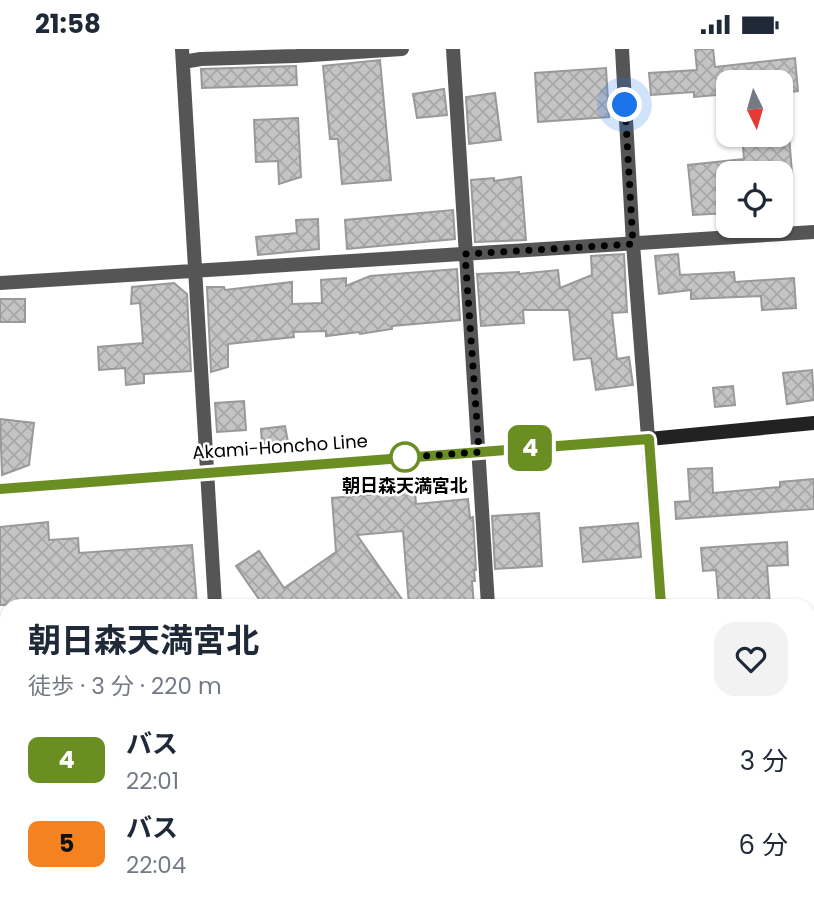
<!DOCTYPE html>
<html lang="ja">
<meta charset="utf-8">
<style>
body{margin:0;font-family:Poppins,"Noto Sans JP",sans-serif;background:#f2f2f3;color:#1f2937;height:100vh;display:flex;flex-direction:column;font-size:26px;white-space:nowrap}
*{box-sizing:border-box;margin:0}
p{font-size:23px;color:#747a83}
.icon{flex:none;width:38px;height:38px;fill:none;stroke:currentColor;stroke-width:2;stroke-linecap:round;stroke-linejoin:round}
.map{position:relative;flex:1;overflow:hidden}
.details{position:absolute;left:0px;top:550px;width:816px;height:303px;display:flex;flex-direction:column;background:#fff;border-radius:21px 21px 0 0;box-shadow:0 2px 5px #0004}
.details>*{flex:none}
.badge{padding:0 14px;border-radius:10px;font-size:24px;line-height:46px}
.needle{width:46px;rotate:175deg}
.controls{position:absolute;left:716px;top:21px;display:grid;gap:14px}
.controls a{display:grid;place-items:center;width:77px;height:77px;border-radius:14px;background:#fff;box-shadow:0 2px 5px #0004;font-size:35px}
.you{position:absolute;width:35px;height:35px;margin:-18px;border:5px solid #fff;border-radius:50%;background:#1a73e8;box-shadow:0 0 0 10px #1a73e833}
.map>.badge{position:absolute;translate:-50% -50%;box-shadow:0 0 0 4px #fff}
.round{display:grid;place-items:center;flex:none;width:74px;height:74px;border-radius:21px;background:#f2f2f3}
.summary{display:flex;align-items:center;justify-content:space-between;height:119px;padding:0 28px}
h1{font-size:33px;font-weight:700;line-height:52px}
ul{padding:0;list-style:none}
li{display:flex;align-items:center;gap:21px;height:84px;padding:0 28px}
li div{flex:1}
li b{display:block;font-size:26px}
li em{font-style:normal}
li .badge{min-width:77px;font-weight:700;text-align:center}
.status{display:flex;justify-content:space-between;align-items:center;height:49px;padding:0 35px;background:#fff;direction:ltr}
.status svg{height:19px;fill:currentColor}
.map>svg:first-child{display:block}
.building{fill:url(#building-cross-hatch);stroke:#999;stroke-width:2}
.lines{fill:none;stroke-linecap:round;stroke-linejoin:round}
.minor{stroke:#555;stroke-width:14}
.tertiary{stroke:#555;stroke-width:14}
.secondary{stroke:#222;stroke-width:14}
.line-casing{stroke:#fff;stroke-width:16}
.line{stroke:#6b8e23;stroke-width:10}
.walk{stroke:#000;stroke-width:7;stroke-dasharray:0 12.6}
.stop-dot{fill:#fff;stroke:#6b8e23;stroke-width:3.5}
.labels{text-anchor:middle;stroke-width:5;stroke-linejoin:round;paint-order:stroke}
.street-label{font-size:18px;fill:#000;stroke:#fff}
.stop-label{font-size:18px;font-weight:bold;fill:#000;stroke:#fff}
</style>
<div class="status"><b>21:58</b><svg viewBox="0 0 49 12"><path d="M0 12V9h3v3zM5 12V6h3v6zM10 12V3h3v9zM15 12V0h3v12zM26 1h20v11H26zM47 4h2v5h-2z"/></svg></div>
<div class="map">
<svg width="814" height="852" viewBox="0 0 814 852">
<defs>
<pattern id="building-cross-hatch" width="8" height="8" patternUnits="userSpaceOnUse" patternTransform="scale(1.75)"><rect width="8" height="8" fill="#c4c4c4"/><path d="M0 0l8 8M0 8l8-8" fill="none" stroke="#a7a7a7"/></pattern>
</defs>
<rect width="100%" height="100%" fill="#fff"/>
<path class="building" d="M695,0H713L715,18L795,9L798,42L780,44V33H728V45L694,48V43L651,46L649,24L697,21Z
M380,11L391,131L342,135L338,90H330L323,17Z
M296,17L297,36L202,39L201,20Z
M606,19L609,68L538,73L535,24Z
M444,40L447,66L417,69L413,45Z
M495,44L501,91L469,95L466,48Z
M298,69L301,128L279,135L278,112L256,113L254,71Z
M742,86H789L792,124H728V164L693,166L688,116L744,110Z
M521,128L526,191L475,193L471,131L494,129V132Z
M453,161L455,190L347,200L345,171Z
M318,170L319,200L258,206L256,188L297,184L296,171Z
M624,205L627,263L612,264L617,310L629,308L633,336L596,341L591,309L574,311L569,261H523L524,274L481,277L477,225L519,223V225L558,221L560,239L592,226L591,207Z
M678,205L680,226L734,223L735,233L794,229L796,259L762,261L761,247L691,250V241L659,245L655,207Z
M457,220L460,271L392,277V280L360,285L359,283L326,287V282L293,283L294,288L228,295V318L211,323L207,238H224L225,241L292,233V255L322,254L321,231L346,229V237L370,227Z
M174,234L187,245L191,322L144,325V334L126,336L125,319L99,321L98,298L143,294L140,254L131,255L132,238Z
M0,250H25V273H0Z
M812,321L814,351L787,355L783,324Z
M733,337L735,356L715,358L713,339Z
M244,352L246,381L217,383L215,354Z
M0,370L34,374L29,416L2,426Z
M285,377L288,393L262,396L261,380Z
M712,419L713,444L780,438V433L814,430V460L676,470L675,453L690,452L688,420Z
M415,442L416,455L468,450L470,469L473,468L476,521H474L475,532H472L474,556H409L403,482L357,486L406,556H263L236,517L259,502L284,539L336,503L332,449Z
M539,464L542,517L495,520L492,467Z
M48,473L49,491L78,489L79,504L192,496L197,556H0V478Z
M638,474L641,508L583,513L580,479Z
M787,493L788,516L767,517L770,556H719L716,521L703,522L701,499Z"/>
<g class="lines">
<path class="minor" d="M182,0L215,556
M453,0L488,556
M183,13L201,10L296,7L402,0
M0,234L814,183"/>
<path class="tertiary" d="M622,0L633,195L661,556
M0,765L7,767
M283,845L306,852
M682,845L683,852"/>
<path class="secondary" d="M0,440L649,390L814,374"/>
</g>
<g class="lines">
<defs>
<path id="line" d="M0,440L649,390L661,556"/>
</defs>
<use href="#line" class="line-casing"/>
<use href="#line" class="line"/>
<path class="walk" d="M405,408L397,409L479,403L465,205L633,195L625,56"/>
</g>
<circle class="stop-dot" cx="405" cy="408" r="14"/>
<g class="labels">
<g class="street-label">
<text transform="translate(280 398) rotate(-4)" y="6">Akami-Honcho Line</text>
</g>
<g class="stop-label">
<text x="405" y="443">朝日森天満宮北</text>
</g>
</g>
</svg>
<div class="controls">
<a><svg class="needle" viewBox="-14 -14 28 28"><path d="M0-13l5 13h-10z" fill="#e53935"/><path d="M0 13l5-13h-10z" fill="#747a83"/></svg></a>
<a><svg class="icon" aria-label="locate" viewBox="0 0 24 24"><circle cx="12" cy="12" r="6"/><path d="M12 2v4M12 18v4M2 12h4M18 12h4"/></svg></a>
</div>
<div class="you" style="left:625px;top:56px"></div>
<b class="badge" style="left:530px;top:399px;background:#6b8e23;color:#fff">4</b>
<section class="details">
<div class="summary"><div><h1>朝日森天満宮北</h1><p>徒歩 · 3 分 · 220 m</p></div><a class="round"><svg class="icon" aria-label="heart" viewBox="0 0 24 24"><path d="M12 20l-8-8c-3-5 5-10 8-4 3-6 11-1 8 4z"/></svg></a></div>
<ul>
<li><span class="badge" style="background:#6b8e23;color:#fff">4</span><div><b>バス</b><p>22:01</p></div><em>3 分</em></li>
<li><span class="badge" style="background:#f58220;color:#111">5</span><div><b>バス</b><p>22:04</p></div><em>6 分</em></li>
</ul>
</section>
</div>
